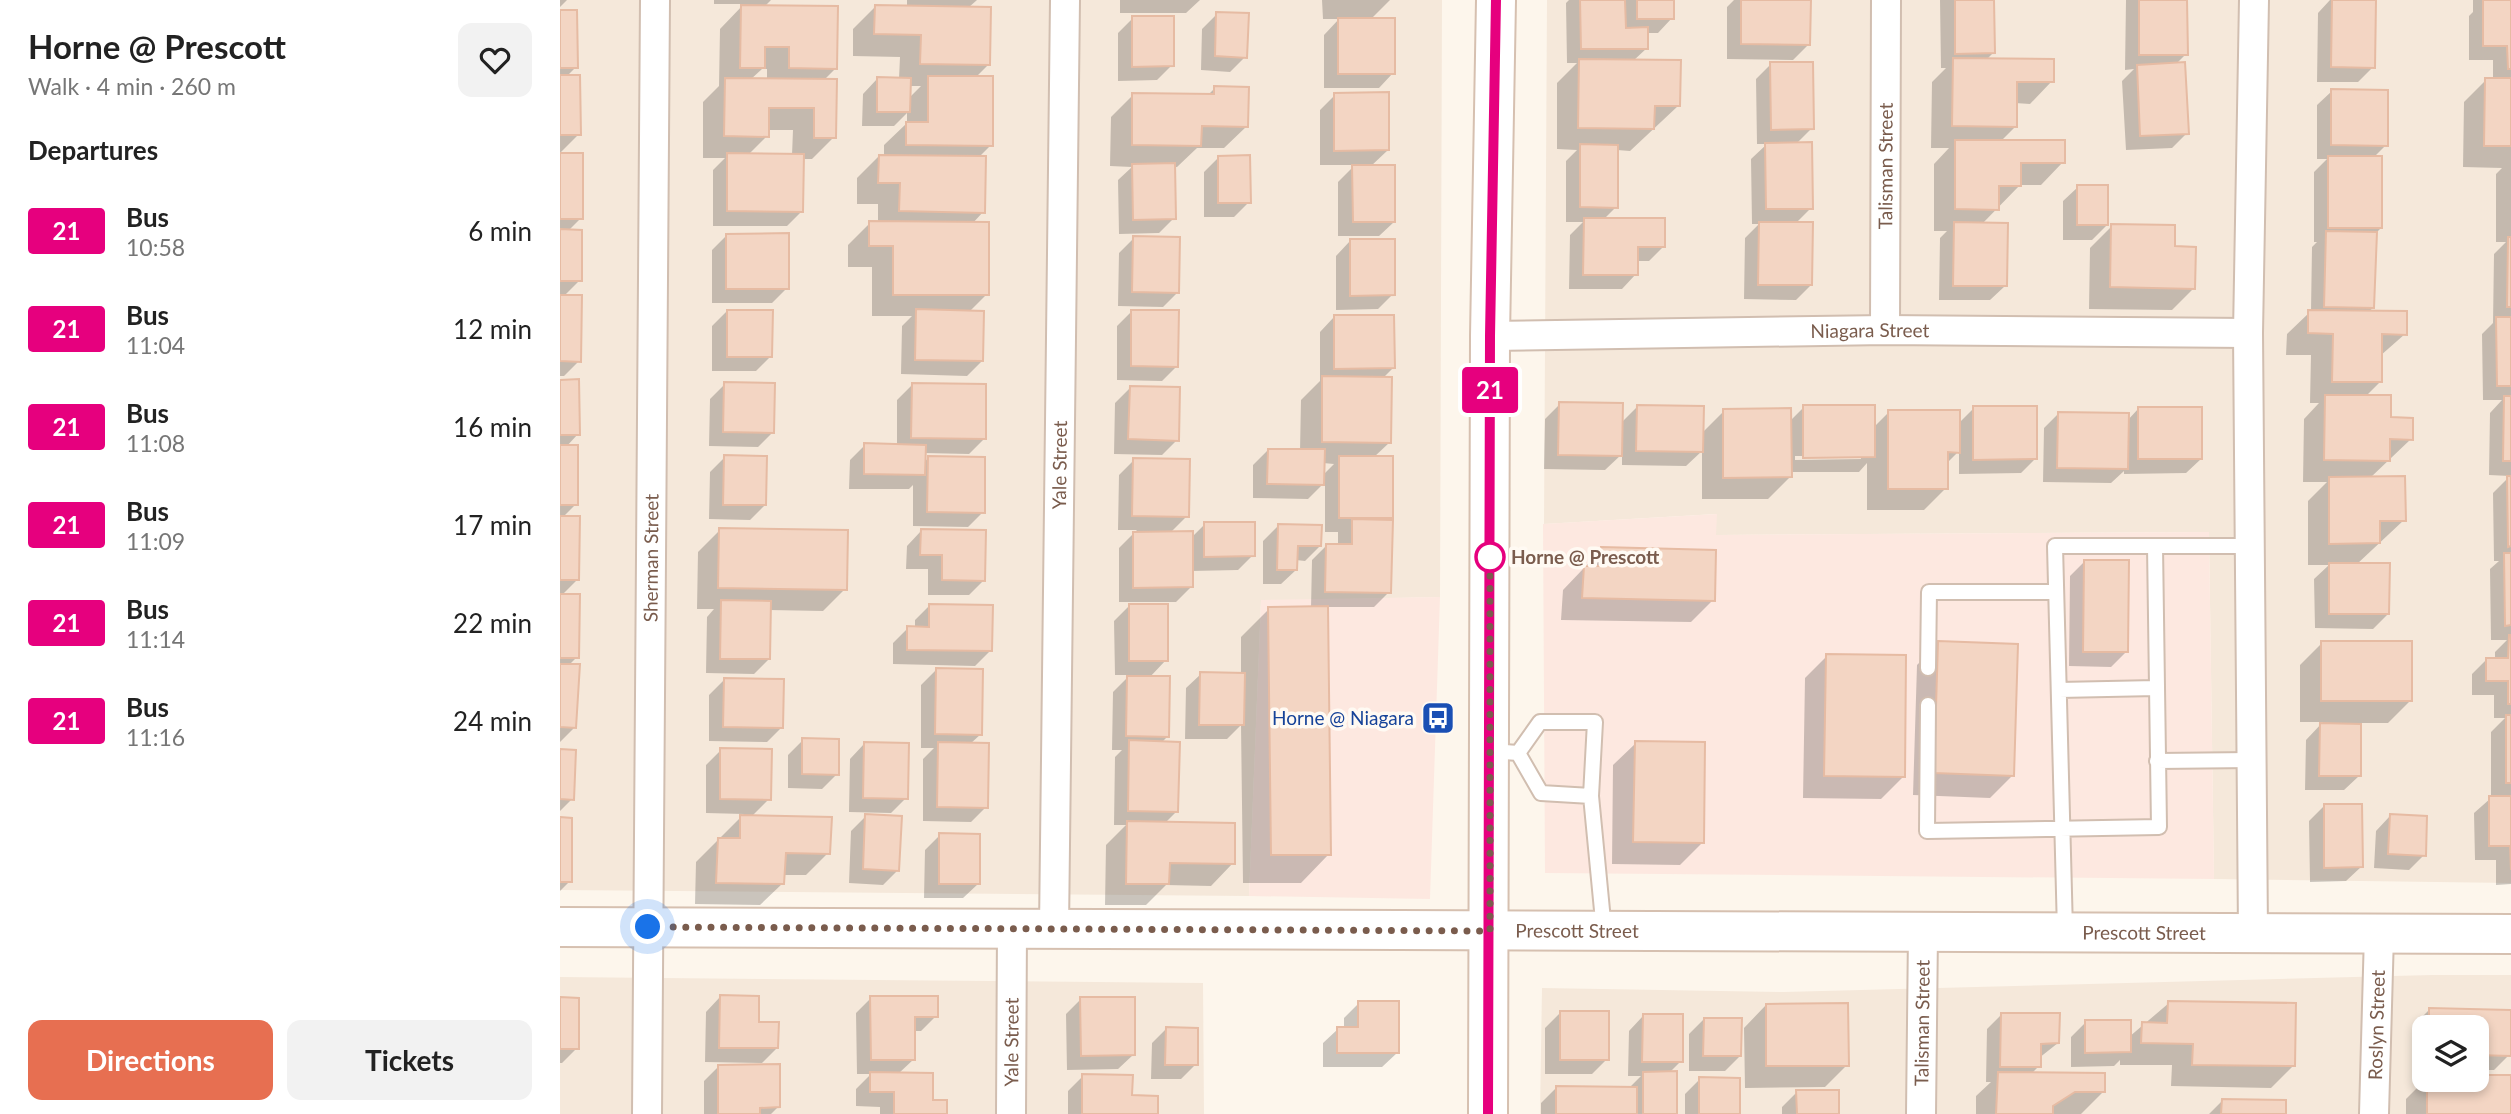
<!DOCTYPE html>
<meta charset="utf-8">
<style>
body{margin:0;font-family:Lato,sans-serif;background:#f2f2f2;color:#222;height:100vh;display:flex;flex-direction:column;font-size:26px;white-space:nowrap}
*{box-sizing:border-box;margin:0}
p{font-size:23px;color:#767676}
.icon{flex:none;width:38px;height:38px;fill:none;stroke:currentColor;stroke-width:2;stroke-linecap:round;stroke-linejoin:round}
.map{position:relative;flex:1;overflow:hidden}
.details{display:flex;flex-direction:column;background:#fff;width:560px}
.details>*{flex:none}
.badge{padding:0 14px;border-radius:5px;font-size:24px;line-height:46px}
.fabs{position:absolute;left:1852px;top:1015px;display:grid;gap:14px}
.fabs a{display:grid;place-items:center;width:77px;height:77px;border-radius:14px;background:#fff;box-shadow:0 4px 10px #0003;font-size:35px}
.you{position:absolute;width:35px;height:35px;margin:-18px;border:5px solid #fff;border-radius:50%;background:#1a73e8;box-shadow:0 0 0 10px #1a73e833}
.map>.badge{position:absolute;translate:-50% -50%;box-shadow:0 0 0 4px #fff}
h2{padding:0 28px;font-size:26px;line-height:63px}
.round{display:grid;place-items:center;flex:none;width:74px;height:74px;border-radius:14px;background:#f2f2f2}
.headline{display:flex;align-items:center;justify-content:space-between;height:119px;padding:0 28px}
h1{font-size:33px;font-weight:700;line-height:52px}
.primary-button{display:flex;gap:14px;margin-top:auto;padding:14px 28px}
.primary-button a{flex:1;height:80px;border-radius:14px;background:#e76f51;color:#fff;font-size:28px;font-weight:700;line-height:80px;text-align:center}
.primary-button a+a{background:#f2f2f2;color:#222}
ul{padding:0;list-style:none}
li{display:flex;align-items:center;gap:21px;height:98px;padding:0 28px}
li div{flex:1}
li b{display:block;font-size:26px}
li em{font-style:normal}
li .badge{min-width:77px;font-weight:700;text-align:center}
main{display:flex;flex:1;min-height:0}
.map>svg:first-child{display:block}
.residential{fill:#f5e8da;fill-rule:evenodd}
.commercial{fill:#fde8e0}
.shadow{fill:#0003;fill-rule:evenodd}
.building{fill:#f3d5c3;stroke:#e6bba3;stroke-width:2}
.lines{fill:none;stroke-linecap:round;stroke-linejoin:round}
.lane-casing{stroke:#d1beb0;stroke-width:18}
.street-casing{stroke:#d1beb0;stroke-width:32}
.secondary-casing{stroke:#d6c0b0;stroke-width:42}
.lane{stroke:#fff;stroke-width:14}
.street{stroke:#fff;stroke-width:28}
.secondary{stroke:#fff;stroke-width:38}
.line-casing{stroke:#fff;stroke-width:16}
.line{stroke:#e6007e;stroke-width:10}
.walk{stroke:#7a5c4d;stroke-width:7;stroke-dasharray:0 12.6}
.stop-dot{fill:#fff;stroke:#e6007e;stroke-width:3.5}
.labels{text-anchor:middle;stroke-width:7;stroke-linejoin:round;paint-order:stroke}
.street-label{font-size:19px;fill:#7a5c4d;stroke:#fffaf3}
.stop-label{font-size:19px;font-weight:bold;fill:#7a5c4d;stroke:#fffaf3;text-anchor:start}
.transit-label{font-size:19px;fill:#164399;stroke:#fffaf3;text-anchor:end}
</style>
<main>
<section class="details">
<div class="headline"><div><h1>Horne @ Prescott</h1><p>Walk · 4 min · 260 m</p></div><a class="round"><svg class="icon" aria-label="heart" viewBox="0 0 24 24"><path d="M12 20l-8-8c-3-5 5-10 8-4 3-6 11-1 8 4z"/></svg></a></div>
<h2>Departures</h2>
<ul>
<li><span class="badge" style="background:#e6007e;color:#fff">21</span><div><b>Bus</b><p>10:58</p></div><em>6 min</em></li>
<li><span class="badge" style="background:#e6007e;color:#fff">21</span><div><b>Bus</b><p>11:04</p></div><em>12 min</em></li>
<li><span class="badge" style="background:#e6007e;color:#fff">21</span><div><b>Bus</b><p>11:08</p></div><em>16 min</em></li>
<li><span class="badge" style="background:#e6007e;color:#fff">21</span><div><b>Bus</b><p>11:09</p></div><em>17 min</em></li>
<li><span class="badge" style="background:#e6007e;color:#fff">21</span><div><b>Bus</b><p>11:14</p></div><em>22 min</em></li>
<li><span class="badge" style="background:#e6007e;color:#fff">21</span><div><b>Bus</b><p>11:16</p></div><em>24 min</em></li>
</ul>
<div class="primary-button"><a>Directions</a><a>Tickets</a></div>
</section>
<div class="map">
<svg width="1951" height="1114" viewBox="0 0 1951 1114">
<rect width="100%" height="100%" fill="#fdf6ec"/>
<path class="residential" d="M0,0H882L880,597L701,601L689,896L0,890Z
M987,0H1951V883L1654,879L1649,532L1156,535V514L984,524Z
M1872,975H1951V1114H980L982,988L1224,992ZM1864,1027H1916V1080H1864Z
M0,977L643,983L644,1114H0Z"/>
<path class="commercial" d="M1157,514L1156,535L1649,532L1654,879L985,873L983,524Z
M880,597L870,899L689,896L701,600Z"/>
<path class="shadow" d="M0,0H7L0,7Z
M154,0H211L204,7L275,69L263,81L274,137L252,159H242V211L227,226H153V170L165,158H143V102L159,86L160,29L184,4H154ZM202,69H207V80H190ZM207,130H233L232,155H188L207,136Z
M347,0H417L408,8L429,64L415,78L431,145L418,158L423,212L412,224L427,294L409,312L422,361L407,376L341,374L342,326L352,316H312V267H288V245L310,223H318V204H297V178L319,156H324V145L347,123V113L334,126H302L303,94L317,79H339L340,57L293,56V29L315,7H347ZM349,86H361L349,98Z
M560,0H640L626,13H560Z
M762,0H830L810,20L833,73L819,88H764V35L779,19H763Z
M1009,0H1113L1112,18L1098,33H1087V48L1073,61L1118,106L1070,151L1057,150L1056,207L1043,220L1104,246L1089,261H1076V274L1062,289H1009L1010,235L1023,222H1006V161L1017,150L997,149V83L1017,63H1007L1006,3Z
M1174,0H1249L1248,45L1233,60L1167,59V7Z
M1380,0H1433V53L1426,60L1492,81L1470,104L1455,103V127L1440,142L1503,162L1481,185H1460L1422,224L1445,286L1430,300H1379L1380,238L1387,231H1374V164L1389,148H1371L1372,82L1386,68H1381Z
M1566,0H1626V54L1615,65L1627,133L1612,148L1566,150L1562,81L1574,69L1565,70Z
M1770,0H1815L1813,67L1798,82H1757L1758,13Z
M1913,0H1951V884L1936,885V860H1915L1914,813L1931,798V732L1945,718H1934V695H1912V674L1927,659L1935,660V652L1947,640H1931L1930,569L1939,561H1934L1933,493L1950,476L1929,475L1930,413L1942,400H1923L1922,334L1933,323L1934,254L1946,242H1936V174L1942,168L1903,167L1904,102L1926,80H1933V60H1909V16L1913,12Z
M0,12L16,67L6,77L19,134L0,153Z
M657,14L685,57L670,72L641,70L642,29Z
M573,18L612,65L597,80L558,81V33Z
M1211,64L1252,128L1236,144L1251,208L1235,224L1251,285L1236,300L1184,299L1185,238L1199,224H1192L1191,159L1207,144H1197L1196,79Z
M655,88L687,126L664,148H637L617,167H614V218L599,233L559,234L558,180L572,167L550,166L551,117L573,95L647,96Z
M1772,91L1826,145L1813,158L1821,228L1815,234L1813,308L1808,312L1845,334L1820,356V382L1805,397L1851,439L1810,478L1844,520L1797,564L1828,614L1813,629L1755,628L1754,579L1769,565H1748V501L1767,482H1743L1744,419L1759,403H1750L1751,355H1726L1727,334L1751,311L1752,247L1757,242H1754V172L1767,159H1757V105Z
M775,95L828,150L810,167L834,222L819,236H778V182L795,165H760V110Z
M0,155L21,218L8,231L20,280L4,296L19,361L4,376H0Z
M659,157L689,202L674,217H644V172Z
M1518,187L1547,225L1532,240H1503V201Z
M1552,226L1613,248L1634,288L1612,310L1529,309L1530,248Z
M167,235L227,288L212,303H152V250Z
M574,238L618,292L603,307L558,306L559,253Z
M790,241L833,294L818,309L776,310V256Z
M167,311L211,356L196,371H152V326Z
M572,311L617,366L602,381L557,380V326Z
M774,317L833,368L822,379L830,442L813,458L831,518L827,522L829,592L814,607H767L769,854L741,883H683L681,725L667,739H625L626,688L641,674H681V637L709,609L751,608L752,560L767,545L778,546V532H765V482L748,499L693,498V465L708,450L740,451L741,400L760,381V332ZM763,463L774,464L763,475Z
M0,381L18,434L6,447L16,504L3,517L18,579L1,596L17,657L9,665L15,727L0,742Z
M165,384L213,432L198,447L149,446L150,399Z
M352,385L424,439L409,454L364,453V463L368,458L423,512L408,527L353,526V485L349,489H289L290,460L305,445L337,446V400Z
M570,388L617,440L602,455L554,454L555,403Z
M1000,404L1061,423L1077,407L1142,433L1164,411L1230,421L1244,407L1313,428L1329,412L1398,424L1414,408L1476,458L1461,473L1399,474V451L1386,464V488L1364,510H1307V463L1299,472H1230V477L1208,499H1142V451L1126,466L1062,465V454L1045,470L984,469L985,419ZM1235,456H1301V459L1235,460Z
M1578,409L1641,459L1626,473L1564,474V471L1551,483L1483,482L1484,428L1499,413L1567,421Z
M165,457L205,505L190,520L149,519L150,472Z
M574,460L627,516L610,533L631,538L645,524L693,555L678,570L631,571V587L616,602H559V548L577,530H558L559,475Z
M718,526L760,546L745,561L736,560V570L721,584H703V541Z
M160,530L285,589L263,611L209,610V659L194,674L146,673L147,617L154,609H137L138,552Z
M361,531L424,580L409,595H368V569H346L347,546Z
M1042,549L1153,600L1131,622L1001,620L1003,590Z
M1525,561L1566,652L1551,667L1509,666L1510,576Z
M370,605L430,651L415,666L333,664V643L348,628H355V620Z
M569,606L606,660L589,678L608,736L601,743L617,811L604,824L673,863L651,886L606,885L586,905H545L546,845L566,825H554L555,757L562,750H552L553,692L570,675H555L554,621Z
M1379,643L1453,775L1430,798L1353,795L1357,665Z
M1762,643L1850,701L1828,723H1800L1799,776L1784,790H1745L1746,740L1763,722H1740V665Z
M1267,656L1343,777L1321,799L1243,798L1245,678Z
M376,670L421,734L410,744L426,807L411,822L363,821V759L374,748H361V685Z
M164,680L222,727L207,742L149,741V695Z
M243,740L277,774L262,789L228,788V755Z
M1076,743L1142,843L1120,865L1052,864L1053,765Z
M304,744L346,798L331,813L289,812L290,759Z
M161,750L209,799L191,817L268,853L246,875H223V883L200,905L135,904L136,862L184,814L146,813V765Z
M0,751L12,799L0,811Z
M1764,806L1801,867L1786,881L1750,882L1749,821Z
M306,816L338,870L323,885L289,883L291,831Z
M1830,816L1864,855L1849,870L1814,868L1816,831Z
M0,819L10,881L0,891Z
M380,835L418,884L403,898H364L365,850Z
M160,997L217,1048L202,1063L145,1062L146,1012Z
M311,998L376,1016L361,1031H354V1059L338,1074L386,1114H320V1107L296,1106V1089L311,1074H297L296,1013Z
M0,999L17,1048L2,1063H0Z
M521,999L573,1055L558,1069L507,1070L506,1014Z
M799,1003L837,1053L822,1067H763V1043L778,1029H784V1018Z
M1609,1003L1733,1066L1711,1088L1611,1086L1612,1065H1560V1060L1554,1066L1511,1067V1037L1526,1022L1569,1037Z
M1206,1005L1287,1065L1265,1087L1185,1088L1184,1028Z
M1869,1010L1950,1011L1949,1055L1934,1070H1916V1027H1864V1069H1854V1025Z
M1000,1013L1047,1059L1032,1074H985V1028Z
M1442,1014L1498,1043L1479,1058V1066L1471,1074L1543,1092L1521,1114H1416V1096L1431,1082H1426L1427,1029Z
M1083,1016L1121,1061L1109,1073L1115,1114H981V1103L996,1088H1069L1081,1076H1068L1069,1031Z
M1144,1019L1180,1056L1165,1071H1129V1034Z
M606,1029L636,1064L621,1079H591L592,1043Z
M159,1066L218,1107L211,1114H144V1081Z
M523,1076L571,1097L596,1114H508V1091Z
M1951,1077V1114H1846V1099L1865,1080Z
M1140,1079L1178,1114H1125V1094Z
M1237,1092L1278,1114H1222V1107Z
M1662,1101L1724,1114H1649Z"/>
<path class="building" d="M1020,0H1065L1066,28L1088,27V49H1021Z
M1077,0H1114V19H1077Z
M1181,0H1251L1250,45L1181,44Z
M1395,0H1434L1435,53L1395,54Z
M1579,0H1627L1628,55H1579Z
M1772,0H1816L1815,68L1771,67Z
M1923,0H1951V69H1948L1947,46H1923Z
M181,5L278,6L277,69L229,68V47H205V68H180Z
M315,5L431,7L430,65L360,64L361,35L314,34Z
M0,10H17L18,68H0Z
M656,12L689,13L687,58L655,56Z
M572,16H614V66L572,67Z
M778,18H835V74H778Z
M1393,58L1494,59V82H1457V127L1392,126Z
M1019,59L1121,60L1120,106H1095L1094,129L1018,128Z
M1210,62H1253L1254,129L1211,130Z
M1625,62L1629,134L1580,136L1577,65Z
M0,75H20L21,135H0Z
M368,76H433V146L346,145V122H368Z
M317,77L351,78L350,112H317Z
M165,78L277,79L276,138H254V108H209V137L164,136Z
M1925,78H1951V146H1924Z
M654,86L689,87L688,127L642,126L641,146L572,145V93L654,94Z
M1771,89L1828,90V146L1771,145Z
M829,92V150L774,151V93Z
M1395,140H1505V163H1461V186H1439V210L1395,209Z
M1252,142L1253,209H1206L1205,143Z
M1020,144L1058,145V208L1020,207Z
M0,153H23V219H0Z
M167,153L244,154L243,212L167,211Z
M319,155L426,156L425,213L339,211L340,183H318Z
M690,155L691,203H658V156Z
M1768,156H1822V228H1768Z
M615,163L616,219L573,220L572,164Z
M792,165H835V222H793Z
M1517,185H1548V225H1517Z
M1024,218H1105V247H1078V275H1023Z
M309,221L429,222V295H333V246H309Z
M1199,222H1253L1252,285H1198Z
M1394,222L1448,223L1447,286H1393Z
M1551,224L1615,225V246L1636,247L1635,289L1550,287Z
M0,229L22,230V281H0Z
M1766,231L1817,232L1814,308L1764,307Z
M229,233V289H166V234Z
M573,236L620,237L619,293L572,292Z
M1948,237H1951V307H1947Z
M790,239H835V295L790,296Z
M0,295H22L21,362L0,361Z
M356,309L424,311L423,361L355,360Z
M167,310H213L212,357H167Z
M571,310H619L618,367L571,366Z
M1748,310L1847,311V335L1822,334V382H1772L1773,334L1748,333Z
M774,315H834L835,368L774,369Z
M1936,317H1951V386H1937Z
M762,376L832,377L831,443L762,442Z
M19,379L20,435H0V380Z
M164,382L215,383L214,433L163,432Z
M352,383L426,384V439L351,438Z
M570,386L620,387L619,441L568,439Z
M1765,395H1831V417L1853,418V440L1830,439V461L1764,460Z
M1944,396H1951V461H1943Z
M999,402L1063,403L1062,456L998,455Z
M1077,405L1144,406L1143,452L1076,451Z
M1243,405H1315V457L1243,458Z
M1413,406H1477V459L1413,460Z
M1578,407H1642V459H1578Z
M1231,408L1232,477L1163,478V409Z
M1328,410H1400V453L1388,452V489H1328Z
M1498,412L1569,413L1568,469L1497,468Z
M304,443L366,445L365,475L304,474Z
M0,445H18V505H0Z
M708,449H765L764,485L707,484Z
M164,455L207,456L206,505H163Z
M368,456L425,457V513L367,512Z
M779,456H833V518H779Z
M573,458L630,459L629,517L572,516Z
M1845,476L1846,521H1820V543L1769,544V477Z
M1947,476H1951V546L1948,547Z
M0,516H20L19,580H0Z
M792,519L833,520L831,593L765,592L766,544H792Z
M644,522H695V556L644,557Z
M718,524L762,525L761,546H738L737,570H717Z
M159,528L288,530L287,590L158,588Z
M361,529L426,530L425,581L382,580V555H360Z
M633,531V587L573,588V532Z
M1041,547L1156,550L1155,601L1022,598L1024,566H1040Z
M1944,553H1951V625L1945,626Z
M1524,560H1569L1568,652H1523Z
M1769,563H1830L1829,614H1769Z
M0,594H20L19,658H0Z
M161,600L211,601L210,659H160Z
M369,604L433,605L432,651L347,650V626L369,627Z
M569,604H608V661H569Z
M768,606L771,855H711L708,607Z
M1949,635H1951V704H1948V681H1926V658H1948Z
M1378,641L1458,644L1454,776L1374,773Z
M1761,641H1852V701H1761Z
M1266,654L1346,655L1345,777L1264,776Z
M0,664H20L16,728L0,727Z
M376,668L423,669L422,735L375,734Z
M640,672L685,673L684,725H639Z
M567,676H610L609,737L566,736Z
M164,678L224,679L223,728L163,727Z
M1946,715H1951V783H1946Z
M1760,723L1801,724V776H1759Z
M242,738L279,739V775L242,774Z
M569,740L620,742L618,812L568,811Z
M1075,741L1145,742L1144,843L1073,842Z
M304,742L349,743L348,799L303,798Z
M378,742L429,743L428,808L377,807Z
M160,748L212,749L211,800L160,799Z
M0,749L16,750L14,800L0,799Z
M1929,796H1951V870L1950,846H1929Z
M1764,804H1802L1803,867L1764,868Z
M305,814L342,816L339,871L303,869Z
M1830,814L1867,816L1866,856L1828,854Z
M180,815L272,817L270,854L226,853L224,884L156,883L158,838H180Z
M0,817L12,818V882H0Z
M567,821L675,823V864L610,863L609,884H566Z
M379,833L420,834V884H379Z
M160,995L199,996V1022H219L218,1048H159Z
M310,996H378V1017H355V1060H311Z
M0,997L19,998V1049H0Z
M520,997H575V1055L521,1056Z
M798,1001H839V1053H777V1027H798Z
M1608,1001L1736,1003L1735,1066L1632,1065L1633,1044L1581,1043L1582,1022L1607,1023Z
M1288,1003L1289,1066H1206V1004Z
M1869,1008L1951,1010V1056L1916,1055V1027H1869Z
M1000,1011H1049V1060H1000Z
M1441,1013H1500L1499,1043L1481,1044V1067H1440Z
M1083,1014H1123V1062H1082Z
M1144,1018H1182L1181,1056H1143Z
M1525,1020H1571V1052L1525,1053Z
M606,1027L638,1028V1065H605Z
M220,1064V1107L200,1108V1114H158V1065Z
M1117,1071V1114H1083V1072Z
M310,1072L373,1073V1100H387V1114H334V1092H310Z
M1438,1072L1545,1073V1092H1515L1493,1106V1114H1436Z
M522,1074L573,1075L572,1095L598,1096V1114H522Z
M1916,1075H1951V1114H1867V1080H1916Z
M1139,1077L1180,1078V1114H1139Z
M996,1086L1077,1087V1114H996Z
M1236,1090H1279V1114H1237Z
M1662,1099L1726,1100V1114H1661Z"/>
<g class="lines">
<defs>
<path id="lane" d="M1368,668L1369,592H1496
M1499,690L1596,688
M1368,705L1367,831L1599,827L1595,546
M931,751L958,753L980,722H1035L1031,796L1044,931
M958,753L981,793L1031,796
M1597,761L1692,760
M1505,931L1495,546H1689"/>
<g id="street">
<path id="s1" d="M1325,330L1326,0"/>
<path id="s2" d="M930,336L1325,330L1688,333"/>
<path id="s3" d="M494,929L505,0"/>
<path d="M1693,933L1688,333L1694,0"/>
<path id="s4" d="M87,1114L95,0"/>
<path id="s5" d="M451,1114L452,929"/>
<path id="s6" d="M1361,1114L1363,932"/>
<path id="s7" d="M1814,1114L1819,934"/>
</g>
<g id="secondary">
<path id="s8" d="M0,927L1951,934"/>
<path d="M928,1114L930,336L936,0"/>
</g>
</defs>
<use href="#lane" class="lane-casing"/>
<use href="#street" class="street-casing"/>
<use href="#secondary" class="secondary-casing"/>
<use href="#lane" class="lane"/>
<use href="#street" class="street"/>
<use href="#secondary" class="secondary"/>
</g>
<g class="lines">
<defs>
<path id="line" d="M928,1114L930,336L936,0"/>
</defs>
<use href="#line" class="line-casing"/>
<use href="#line" class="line"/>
<path class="walk" d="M88,927L930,931V557"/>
</g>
<defs>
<symbol id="bus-square" viewBox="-11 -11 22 22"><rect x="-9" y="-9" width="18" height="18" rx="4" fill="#1a4fb4" stroke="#fffaf3"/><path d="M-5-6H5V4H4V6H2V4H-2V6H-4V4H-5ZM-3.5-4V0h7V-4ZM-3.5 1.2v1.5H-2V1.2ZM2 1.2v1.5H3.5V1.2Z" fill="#fff"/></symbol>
</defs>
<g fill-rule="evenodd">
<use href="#bus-square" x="859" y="699" width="38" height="38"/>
</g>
<circle class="stop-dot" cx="930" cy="557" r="14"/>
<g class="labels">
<g class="street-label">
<text dy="7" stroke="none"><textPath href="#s1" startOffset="164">Talisman Street</textPath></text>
<text dy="7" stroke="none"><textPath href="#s2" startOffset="380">Niagara Street</textPath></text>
<text dy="7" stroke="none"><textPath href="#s3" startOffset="464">Yale Street</textPath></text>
<text dy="7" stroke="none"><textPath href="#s4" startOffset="556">Sherman Street</textPath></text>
<text dy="7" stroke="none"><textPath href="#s8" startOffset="1017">Prescott Street</textPath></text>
<text dy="7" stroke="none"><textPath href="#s8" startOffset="1584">Prescott Street</textPath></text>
<text dy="7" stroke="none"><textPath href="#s6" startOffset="91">Talisman Street</textPath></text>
<text dy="7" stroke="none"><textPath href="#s7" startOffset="89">Roslyn Street</textPath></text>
<text dy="7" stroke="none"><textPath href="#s5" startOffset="72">Yale Street</textPath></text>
</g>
<g class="stop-label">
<text x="951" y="564">Horne @ Prescott</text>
</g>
<g class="transit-label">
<text x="854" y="725">Horne @ Niagara</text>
</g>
</g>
</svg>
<div class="fabs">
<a><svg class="icon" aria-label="layers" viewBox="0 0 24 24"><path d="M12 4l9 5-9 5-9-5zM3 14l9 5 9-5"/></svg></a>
</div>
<div class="you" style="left:88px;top:927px"></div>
<b class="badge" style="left:930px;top:390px;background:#e6007e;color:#fff">21</b>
</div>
</main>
